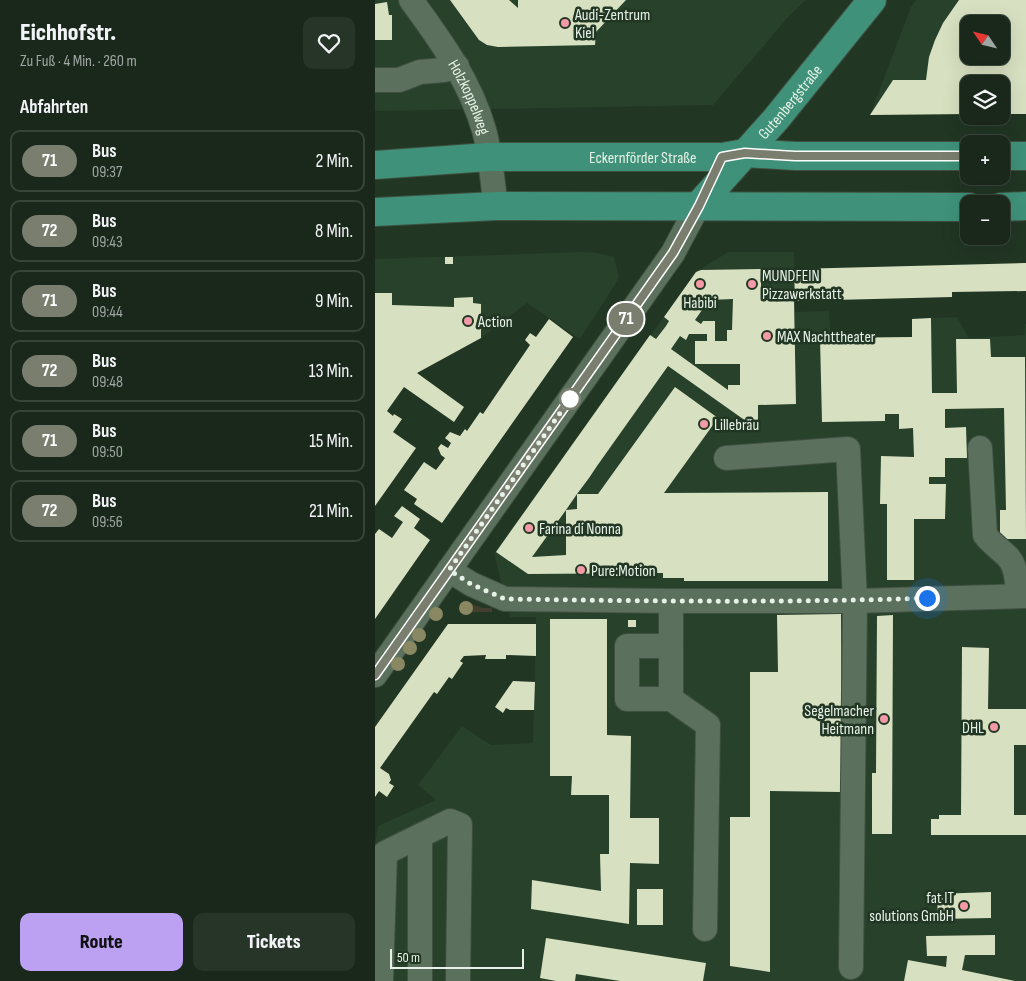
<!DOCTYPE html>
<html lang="de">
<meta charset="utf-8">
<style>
body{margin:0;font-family:"Sofia Sans Condensed",sans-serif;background:#273428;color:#f1f3f6;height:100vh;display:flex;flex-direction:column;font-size:19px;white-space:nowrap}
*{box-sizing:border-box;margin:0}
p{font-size:16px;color:#9fa6a3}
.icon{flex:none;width:28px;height:28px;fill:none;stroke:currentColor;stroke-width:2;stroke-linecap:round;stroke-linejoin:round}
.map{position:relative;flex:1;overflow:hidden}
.details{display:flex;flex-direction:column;background:#1a281b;width:375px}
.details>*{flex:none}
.badge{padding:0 10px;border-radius:16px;font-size:18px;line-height:32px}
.needle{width:32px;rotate:305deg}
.fabs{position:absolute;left:585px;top:15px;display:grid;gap:10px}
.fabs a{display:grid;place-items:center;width:50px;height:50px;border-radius:10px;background:#1a281b;box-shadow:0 5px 20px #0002,0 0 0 1px #38443a;font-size:25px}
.scale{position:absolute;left:15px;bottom:12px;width:134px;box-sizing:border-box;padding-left:5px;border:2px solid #e6f2e7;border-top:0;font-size:14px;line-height:18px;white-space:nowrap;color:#e6f2e7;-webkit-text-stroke:4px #223624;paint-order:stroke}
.you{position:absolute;width:25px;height:25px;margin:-12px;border:4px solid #fff;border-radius:50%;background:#1a73e8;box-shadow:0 0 0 8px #1a73e833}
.map>.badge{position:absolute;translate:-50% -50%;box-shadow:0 0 0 2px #fff}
h2{padding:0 20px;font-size:19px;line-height:45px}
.round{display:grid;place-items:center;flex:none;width:52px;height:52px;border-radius:10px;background:#273428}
.head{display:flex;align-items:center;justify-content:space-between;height:85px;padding:0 20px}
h1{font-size:24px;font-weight:800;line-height:38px}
.primary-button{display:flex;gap:10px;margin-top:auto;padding:10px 20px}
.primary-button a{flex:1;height:58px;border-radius:10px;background:#bca0f2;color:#111;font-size:20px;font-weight:800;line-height:58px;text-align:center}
.primary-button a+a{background:#273428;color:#f1f3f6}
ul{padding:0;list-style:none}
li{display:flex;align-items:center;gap:15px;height:62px;margin:0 10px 8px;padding:0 10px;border:2px solid #38443a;border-radius:10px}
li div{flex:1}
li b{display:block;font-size:19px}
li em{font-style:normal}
li .badge{min-width:55px;font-weight:700;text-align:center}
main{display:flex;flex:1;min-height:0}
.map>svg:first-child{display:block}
.built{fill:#28412b;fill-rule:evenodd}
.green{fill:#433e2e}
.building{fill:#d7e0c1;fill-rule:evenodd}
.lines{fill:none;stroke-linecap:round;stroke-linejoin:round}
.minor-casing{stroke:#3f5041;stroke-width:26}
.major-casing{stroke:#3f5041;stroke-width:30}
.minor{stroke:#5c715d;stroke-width:24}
.major{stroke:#3f9179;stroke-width:28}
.tree{fill:#898863}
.line-casing{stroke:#fff;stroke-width:11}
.line{stroke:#797e6f;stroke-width:8}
.walk{stroke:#e6f2e7;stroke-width:5;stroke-dasharray:0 9}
.poi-dot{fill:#f49aa6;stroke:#223624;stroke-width:2}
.stop-dot{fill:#fff;stroke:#797e6f;stroke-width:2.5}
.labels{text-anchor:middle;stroke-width:5;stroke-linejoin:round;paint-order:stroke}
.poi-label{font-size:16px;fill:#e6f2e7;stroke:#223624;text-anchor:start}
.street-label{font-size:16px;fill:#e6f2e7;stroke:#223624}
</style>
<main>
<section class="details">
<div class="head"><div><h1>Eichhofstr.</h1><p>Zu Fuß · 4 Min. · 260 m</p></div><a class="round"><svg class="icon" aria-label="heart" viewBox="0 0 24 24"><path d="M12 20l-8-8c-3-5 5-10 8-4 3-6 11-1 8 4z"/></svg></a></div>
<h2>Abfahrten</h2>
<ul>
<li><span class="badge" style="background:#797e6f;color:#fff">71</span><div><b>Bus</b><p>09:37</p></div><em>2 Min.</em></li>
<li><span class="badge" style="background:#797e6f;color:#fff">72</span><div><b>Bus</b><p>09:43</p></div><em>8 Min.</em></li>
<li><span class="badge" style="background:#797e6f;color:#fff">71</span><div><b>Bus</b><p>09:44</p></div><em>9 Min.</em></li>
<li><span class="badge" style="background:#797e6f;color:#fff">72</span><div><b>Bus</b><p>09:48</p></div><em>13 Min.</em></li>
<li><span class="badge" style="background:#797e6f;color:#fff">71</span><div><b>Bus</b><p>09:50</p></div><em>15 Min.</em></li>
<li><span class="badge" style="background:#797e6f;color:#fff">72</span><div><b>Bus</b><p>09:56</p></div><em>21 Min.</em></li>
</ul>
<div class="primary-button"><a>Route</a><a>Tickets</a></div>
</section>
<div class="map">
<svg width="651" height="981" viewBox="0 0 651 981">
<rect width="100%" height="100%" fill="#223624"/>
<path class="built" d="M0,0H431L414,16L338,105L0,111Z
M541,0H651V114H626V84H594V114L495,115L536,7ZM594,24H626V56H594Z
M208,252L222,253L239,257L244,278L205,339L152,303L106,338L42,373L0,394V259Z
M353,252H419L420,312L454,311L456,338L537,337V319L582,317L594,338L650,335V324H651V981H0V842L3,826L61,800L43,785L87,726L116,745L158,743L161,617H135L119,553L321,272Z"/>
<path class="green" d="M89,601L108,608H117V612H89L86,609Z"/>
<path class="building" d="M75,0H134L143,8V0H251L221,32L220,45L123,47L112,45L104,40Z
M584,0H651V114H626V84H594V114L495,115L518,80H551L554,57L560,40L568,23ZM594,24H626V56H594Z
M12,2L14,15H17V40H0V4Z
M70,257H78V264H70Z
M651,263V291L577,292V297L420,301L419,269Z
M386,269V300H419L421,404L383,405V425L378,426L293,366L222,466L214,478L202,494L191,510L157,557L191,555V510L202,509V494H223L300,387L343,418L289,493L453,492V581H309V578H288V573L153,574L121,552L275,335L281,339L291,326L294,321L289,317L321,272L326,270ZM358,299L357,330H352V341H340V321H328L326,324L320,320L334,300ZM314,334H332V341H320V364H365V385H353V390L296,349L305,336L311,340Z
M0,293H17V305L79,307V298L98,297V303L106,304V338L42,373L89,407L79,422L29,387L12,411L18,416L19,414L27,419L18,432L41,448L0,506Z
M556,318L557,393H582L581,339H615L616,357H650L651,539H625V510H631L629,408L570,409V428L591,427L592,458H570V477H554V484H571L570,519H539V580H512V504H505L506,456L539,457L538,428L524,429V414H510V421L447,422L445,338L537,337V319Z
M174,319L198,337L67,523L39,504L42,499L29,490L49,462L61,470L70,458L66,455L63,448L66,444L73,448L76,443L70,438L75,432L85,436L90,429L92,431L105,412L108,414L155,345L150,340L155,333L161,337Z
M27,506L45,519L39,528L55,540L0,619V534L4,529L17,538L28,522L19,516Z
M466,614L467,792L395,791V972L355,966V817H375V672H403L402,615Z
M518,615L517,834H497V773H501L502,616Z
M175,619H232V735L256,736L255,818H284V864L255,863L254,924L156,909L157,880L226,891L225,854H234V795H196L197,776H175Z
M253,620H261V627H253Z
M73,624H161V656L131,655V659H110L111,655L89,656L85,661L88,663L77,679L74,677L62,694L59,692L5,768L14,774L16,780L14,783L19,786L12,797L4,791L0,797V727Z
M587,647L614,648L613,709H651V745H639V815H651V835H556V819H564V815H586Z
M138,681L160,682L159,710H135L131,708L128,713L120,707Z
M262,889H288V925H262Z
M616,892V918L563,919L562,894Z
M620,935V955H590L587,970L640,981H529L533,960L571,967L572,956H552L551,936Z
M171,938L331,963L328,981H245L201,974L200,981H181L165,978Z"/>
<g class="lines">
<defs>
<g id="minor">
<path id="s1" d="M36,0C66,41 95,81 109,130C116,155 117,181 121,206"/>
<path d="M0,80H24L45,72L69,70L82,66"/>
<path d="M605,448L610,535C617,544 625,549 633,557C642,567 642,583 643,595"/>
<path d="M351,458L473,449L480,601L476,967"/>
<path d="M74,570L96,584L130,599L296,601H480L651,596"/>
<path d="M296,601V699L333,725L330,929"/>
<path d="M0,675L298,253L323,206"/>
<path d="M296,699H252V646H296"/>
<path d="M45,836V981"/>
<path d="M6,981L10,853L75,821L85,825L83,981"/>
</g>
<g id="major">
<path d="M626,156H651"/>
<path id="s2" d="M0,165L113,157H347L370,153L420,156H594"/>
<path id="s3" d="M323,206L401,119L497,0"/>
<path d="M626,207L651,206"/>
<path d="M0,212L121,206L594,207"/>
</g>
</defs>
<use href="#minor" class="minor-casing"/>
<use href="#major" class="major-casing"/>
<use href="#minor" class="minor"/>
<use href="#major" class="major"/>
</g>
<g class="tree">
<circle cx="91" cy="608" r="7"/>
<circle cx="61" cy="614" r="7"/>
<circle cx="44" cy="635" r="7"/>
<circle cx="35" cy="648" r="7"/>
<circle cx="23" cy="664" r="7"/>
</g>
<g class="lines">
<defs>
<path id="line" d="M0,675L298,253L324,206L347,157L370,153L420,156H594"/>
</defs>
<use href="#line" class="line-casing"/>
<use href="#line" class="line"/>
<path class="walk" d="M195,399L74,570L96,584L130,599C271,601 411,603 552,598"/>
</g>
<g class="poi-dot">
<circle cx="190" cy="23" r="5"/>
<circle cx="325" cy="284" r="5"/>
<circle cx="377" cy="284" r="5"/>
<circle cx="93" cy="321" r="5"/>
<circle cx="392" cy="336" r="5"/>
<circle cx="329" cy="424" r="5"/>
<circle cx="154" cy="528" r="5"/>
<circle cx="206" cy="570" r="5"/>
<circle cx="509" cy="719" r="5"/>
<circle cx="619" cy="727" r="5"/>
<circle cx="589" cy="906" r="5"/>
</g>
<circle class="stop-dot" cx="195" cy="399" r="10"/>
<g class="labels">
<g class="poi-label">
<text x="200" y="20">Audi-Zentrum<tspan x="200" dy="18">Kiel</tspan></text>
<text x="387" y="281">MUNDFEIN<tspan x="387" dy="18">Pizzawerkstatt</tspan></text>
<text x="325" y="308" text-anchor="middle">Habibi</text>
<text x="103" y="327">Action</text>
<text x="402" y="342">MAX Nachttheater</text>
<text x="339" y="430">Lillebräu</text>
<text x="164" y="534">Farina di Nonna</text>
<text x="216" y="576">Pure:Motion</text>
<text x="499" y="716" text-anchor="end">Segelmacher<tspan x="499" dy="18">Heitmann</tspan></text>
<text x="609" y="733" text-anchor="end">DHL</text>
<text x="579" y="903" text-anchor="end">fat IT<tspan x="579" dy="18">solutions GmbH</tspan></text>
</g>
<g class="street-label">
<text dy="6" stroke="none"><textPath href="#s1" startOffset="114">Holzkoppelweg</textPath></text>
<text dy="6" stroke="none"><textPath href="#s3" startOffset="139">Gutenbergstraße</textPath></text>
<text dy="6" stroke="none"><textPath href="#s2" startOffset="268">Eckernförder Straße</textPath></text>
</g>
</g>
</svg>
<div class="fabs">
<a><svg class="needle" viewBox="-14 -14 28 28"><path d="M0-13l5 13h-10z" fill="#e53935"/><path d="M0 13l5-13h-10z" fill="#9fa6a3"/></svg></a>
<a><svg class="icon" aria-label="layers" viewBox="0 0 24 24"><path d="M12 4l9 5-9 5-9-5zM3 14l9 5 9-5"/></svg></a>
<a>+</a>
<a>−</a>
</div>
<div class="scale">50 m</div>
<div class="you" style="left:552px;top:598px"></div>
<b class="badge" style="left:251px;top:319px;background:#797e6f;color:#fff">71</b>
</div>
</main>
